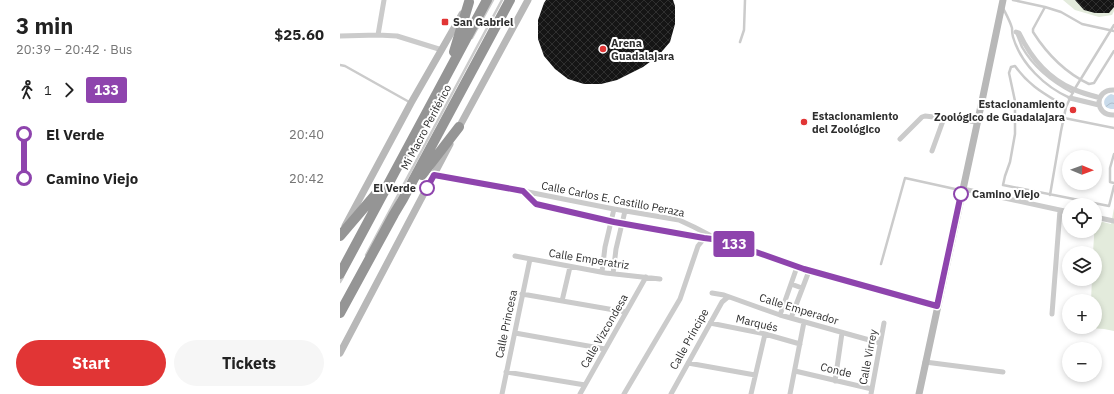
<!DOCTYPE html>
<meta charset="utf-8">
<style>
body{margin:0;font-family:"IBM Plex Sans",sans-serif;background:#f6f6f6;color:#222;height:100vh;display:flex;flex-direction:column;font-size:15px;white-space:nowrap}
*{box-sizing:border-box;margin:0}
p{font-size:13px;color:#767676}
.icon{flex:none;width:22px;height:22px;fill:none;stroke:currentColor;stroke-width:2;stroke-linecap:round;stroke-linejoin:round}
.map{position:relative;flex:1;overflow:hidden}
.details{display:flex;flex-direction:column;background:#fff;width:340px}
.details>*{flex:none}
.badge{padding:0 8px;border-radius:3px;font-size:14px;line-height:26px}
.needle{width:26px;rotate:91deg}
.buttons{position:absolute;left:722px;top:150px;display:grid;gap:8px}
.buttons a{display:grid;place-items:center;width:40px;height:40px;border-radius:50%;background:#fff;box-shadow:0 2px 6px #0003;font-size:20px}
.map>.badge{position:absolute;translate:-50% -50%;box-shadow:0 0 0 2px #fff}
.legs{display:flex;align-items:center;gap:6px;height:44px;padding:0 16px;font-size:13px}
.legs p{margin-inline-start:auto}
.summary{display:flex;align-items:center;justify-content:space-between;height:68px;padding:0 16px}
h1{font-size:22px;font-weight:700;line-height:30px}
.action{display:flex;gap:8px;margin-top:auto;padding:8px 16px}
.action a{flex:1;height:46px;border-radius:24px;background:#e13535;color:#fff;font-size:16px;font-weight:700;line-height:46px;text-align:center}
.action a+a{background:#f6f6f6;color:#222}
ul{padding:0 16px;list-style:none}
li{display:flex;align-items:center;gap:14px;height:44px;font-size:15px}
li i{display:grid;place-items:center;width:6px;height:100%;margin:0 5px;background:currentColor}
li i::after{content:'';width:10px;height:10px;margin:-5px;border:3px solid;border-radius:50%;background:#fff}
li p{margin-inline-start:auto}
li:first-child i{background:linear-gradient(#0000 50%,currentColor 0)}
li:last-child i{background:linear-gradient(currentColor 50%,#0000 0)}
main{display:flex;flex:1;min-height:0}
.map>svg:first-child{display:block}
.green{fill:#e3ebdc}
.water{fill:url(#water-waves)}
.building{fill:url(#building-cross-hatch)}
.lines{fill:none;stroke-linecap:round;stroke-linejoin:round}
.lane{stroke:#cbcbcb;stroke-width:2.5}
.street{stroke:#cbcbcb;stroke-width:5}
.secondary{stroke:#b8b8b8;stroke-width:7}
.highway{stroke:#959595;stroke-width:10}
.line-1-casing{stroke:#fff;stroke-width:9}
.line-1{stroke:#8e44ad;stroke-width:6}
.poi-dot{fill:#e13535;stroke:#fff;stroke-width:1.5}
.stop-1-dot{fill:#fff;stroke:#8e44ad;stroke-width:2}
.labels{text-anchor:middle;stroke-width:4;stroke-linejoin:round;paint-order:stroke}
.poi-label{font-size:11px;font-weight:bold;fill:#2e2e2e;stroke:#fff;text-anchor:start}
.street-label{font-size:11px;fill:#2e2e2e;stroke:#fff}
.stop-label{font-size:11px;font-weight:bold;fill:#2e2e2e;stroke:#fff;text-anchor:end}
</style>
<main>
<section class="details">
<div class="summary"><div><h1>3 min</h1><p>20:39 – 20:42 · Bus</p></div><b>$25.60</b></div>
<div class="legs"><svg class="icon" aria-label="walk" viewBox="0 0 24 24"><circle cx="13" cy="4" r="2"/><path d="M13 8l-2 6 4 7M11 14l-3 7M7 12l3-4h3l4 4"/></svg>1<svg class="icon" aria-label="forward" viewBox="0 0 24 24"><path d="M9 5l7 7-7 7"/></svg><b class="badge" style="background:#8e44ad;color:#fff">133</b></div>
<ul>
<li><i style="color:#8e44ad"></i><b>El Verde</b><p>20:40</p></li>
<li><i style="color:#8e44ad"></i><b>Camino Viejo</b><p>20:42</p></li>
</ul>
<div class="action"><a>Start</a><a>Tickets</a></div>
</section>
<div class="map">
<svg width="774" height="394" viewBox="0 0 774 394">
<defs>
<pattern id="water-waves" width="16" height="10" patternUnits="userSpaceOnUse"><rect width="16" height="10" fill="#c9dbeb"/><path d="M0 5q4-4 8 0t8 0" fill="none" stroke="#adbcca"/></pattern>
<pattern id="building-cross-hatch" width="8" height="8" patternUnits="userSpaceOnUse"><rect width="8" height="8" fill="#151515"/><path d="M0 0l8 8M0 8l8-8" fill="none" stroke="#2f2f2f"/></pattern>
</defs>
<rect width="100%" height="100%" fill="#fff"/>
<path class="green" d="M723,0H774V11L772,15L759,17L735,10Z
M774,208V331L764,329L749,328L755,327V301H751L752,279H755V253H753L755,220L771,224Z"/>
<path class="water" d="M771,94L774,95V109C763,110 760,99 771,94Z"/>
<path class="building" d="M206,0H333L335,6V24L330,42L318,56L303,67L277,80L261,84H244L228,79L215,69L204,56L198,39V20L204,3Z
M735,0H774V7L769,13H755L744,10Z"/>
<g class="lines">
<path class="lane" d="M673,0L705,7L721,12L742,24L774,31
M705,7L693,29V32C707,54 726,73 749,84L754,83L774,51
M663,8C666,14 670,21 672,28C672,31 672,34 673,37C681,64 705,87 730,98
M676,32C678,37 680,42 682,47C694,68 712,82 733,93
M132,38L153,0
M400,42L404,30L405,0
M0,65L5,66L71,103
M726,107C705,94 690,87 675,66L671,67L669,73L675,101V134L670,162L665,176L663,185L769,206L774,186
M724,118L774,128
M774,154L770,168V182L774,183
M710,195L721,131L726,107L734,90L774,25
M26,255L162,0
M541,264L565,178L615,189H622
M0,282L3,277"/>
<path class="street" d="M676,32L679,33C691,58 707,78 733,89C741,93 751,95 760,98
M38,35L44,0
M0,36L38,35L57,36L102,50
M774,90C754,89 754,116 774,115
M730,98L759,105
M560,139L582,117L585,116L637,122
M592,151L604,118
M94,175L183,191L274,209L339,220L354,227L379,240L396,245L464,269L597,306
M623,189L729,212
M183,191L196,204L274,222L374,240
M755,217L774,221
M175,256L266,273L320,279
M262,272L265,247L274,209
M273,274L276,249L285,211
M451,284L462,288
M372,293L384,295L440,315L540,343
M182,294L286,312
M222,301L230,267
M712,314L720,210
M440,315L457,267
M451,318L469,271
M370,323L425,334L460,344
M175,333L265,349
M585,362L663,372
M348,363L415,375
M455,371L532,389
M166,372L245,385
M495,381L502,333
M162,394L190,259
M240,394L306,277
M284,394L340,299L358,246L366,236
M331,394L382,302L388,297
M411,394L425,334
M450,394L464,322
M531,394L544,323"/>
<path class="secondary" d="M117,131L188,0
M5,226L71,103L122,14
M0,353L110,144
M579,394L642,101L663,0"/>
<path class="highway" d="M114,52L129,2
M82,175L119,127
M0,236L41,188
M0,274L147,0
M0,313L54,214L63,199L170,0"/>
</g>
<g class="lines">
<defs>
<path id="line-1" d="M87,188L94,175L183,191L196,204L274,222L364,238L380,240L396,245L464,269L597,306L621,194"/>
</defs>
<use href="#line-1" class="line-1-casing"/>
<use href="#line-1" class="line-1"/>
</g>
<g class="poi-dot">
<rect x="101" y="18" width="8" height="8" rx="2"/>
<circle cx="263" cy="49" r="4"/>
<circle cx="733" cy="110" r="4"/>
<circle cx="464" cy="122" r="4"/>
</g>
<g class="stop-1-dot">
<circle cx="87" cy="188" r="7"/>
<circle cx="621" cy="194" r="7"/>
</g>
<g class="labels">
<g class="poi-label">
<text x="113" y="26">San Gabriel</text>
<text x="271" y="47">Arena<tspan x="271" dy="13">Guadalajara</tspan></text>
<text x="725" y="108" text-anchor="end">Estacionamiento<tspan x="725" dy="13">Zoológico de Guadalajara</tspan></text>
<text x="472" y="120">Estacionamiento<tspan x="472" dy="13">del Zoológico</tspan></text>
</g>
<g class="street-label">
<text transform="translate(86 127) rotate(-62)" y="4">Mi Macro Periférico</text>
<text transform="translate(273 199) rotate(11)" y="4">Calle Carlos E. Castillo Peraza</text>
<text transform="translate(249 259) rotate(9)" y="4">Calle Emperatriz</text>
<text transform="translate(459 309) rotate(17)" y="4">Calle Emperador</text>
<text transform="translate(417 323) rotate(13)" y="4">Marqués</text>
<text transform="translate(166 324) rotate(-78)" y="4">Calle Princesa</text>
<text transform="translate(264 331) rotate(-60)" y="4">Calle Vizcondesa</text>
<text transform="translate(349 339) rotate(-61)" y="4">Calle Príncipe</text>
<text transform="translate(528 357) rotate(-79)" y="4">Calle Virrey</text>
<text transform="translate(496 370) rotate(13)" y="4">Conde</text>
</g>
<g class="stop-label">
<text x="76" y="192">El Verde</text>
<text x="632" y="198" text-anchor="start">Camino Viejo</text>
</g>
</g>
</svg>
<div class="buttons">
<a><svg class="needle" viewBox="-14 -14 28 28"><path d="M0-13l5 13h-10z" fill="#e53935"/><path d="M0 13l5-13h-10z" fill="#767676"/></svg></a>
<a><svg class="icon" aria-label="locate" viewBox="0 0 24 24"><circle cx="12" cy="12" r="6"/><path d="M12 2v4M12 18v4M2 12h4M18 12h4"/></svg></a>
<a><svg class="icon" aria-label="layers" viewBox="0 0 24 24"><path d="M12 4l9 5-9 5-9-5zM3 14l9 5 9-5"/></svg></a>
<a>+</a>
<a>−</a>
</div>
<b class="badge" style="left:394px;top:244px;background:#8e44ad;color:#fff">133</b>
</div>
</main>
